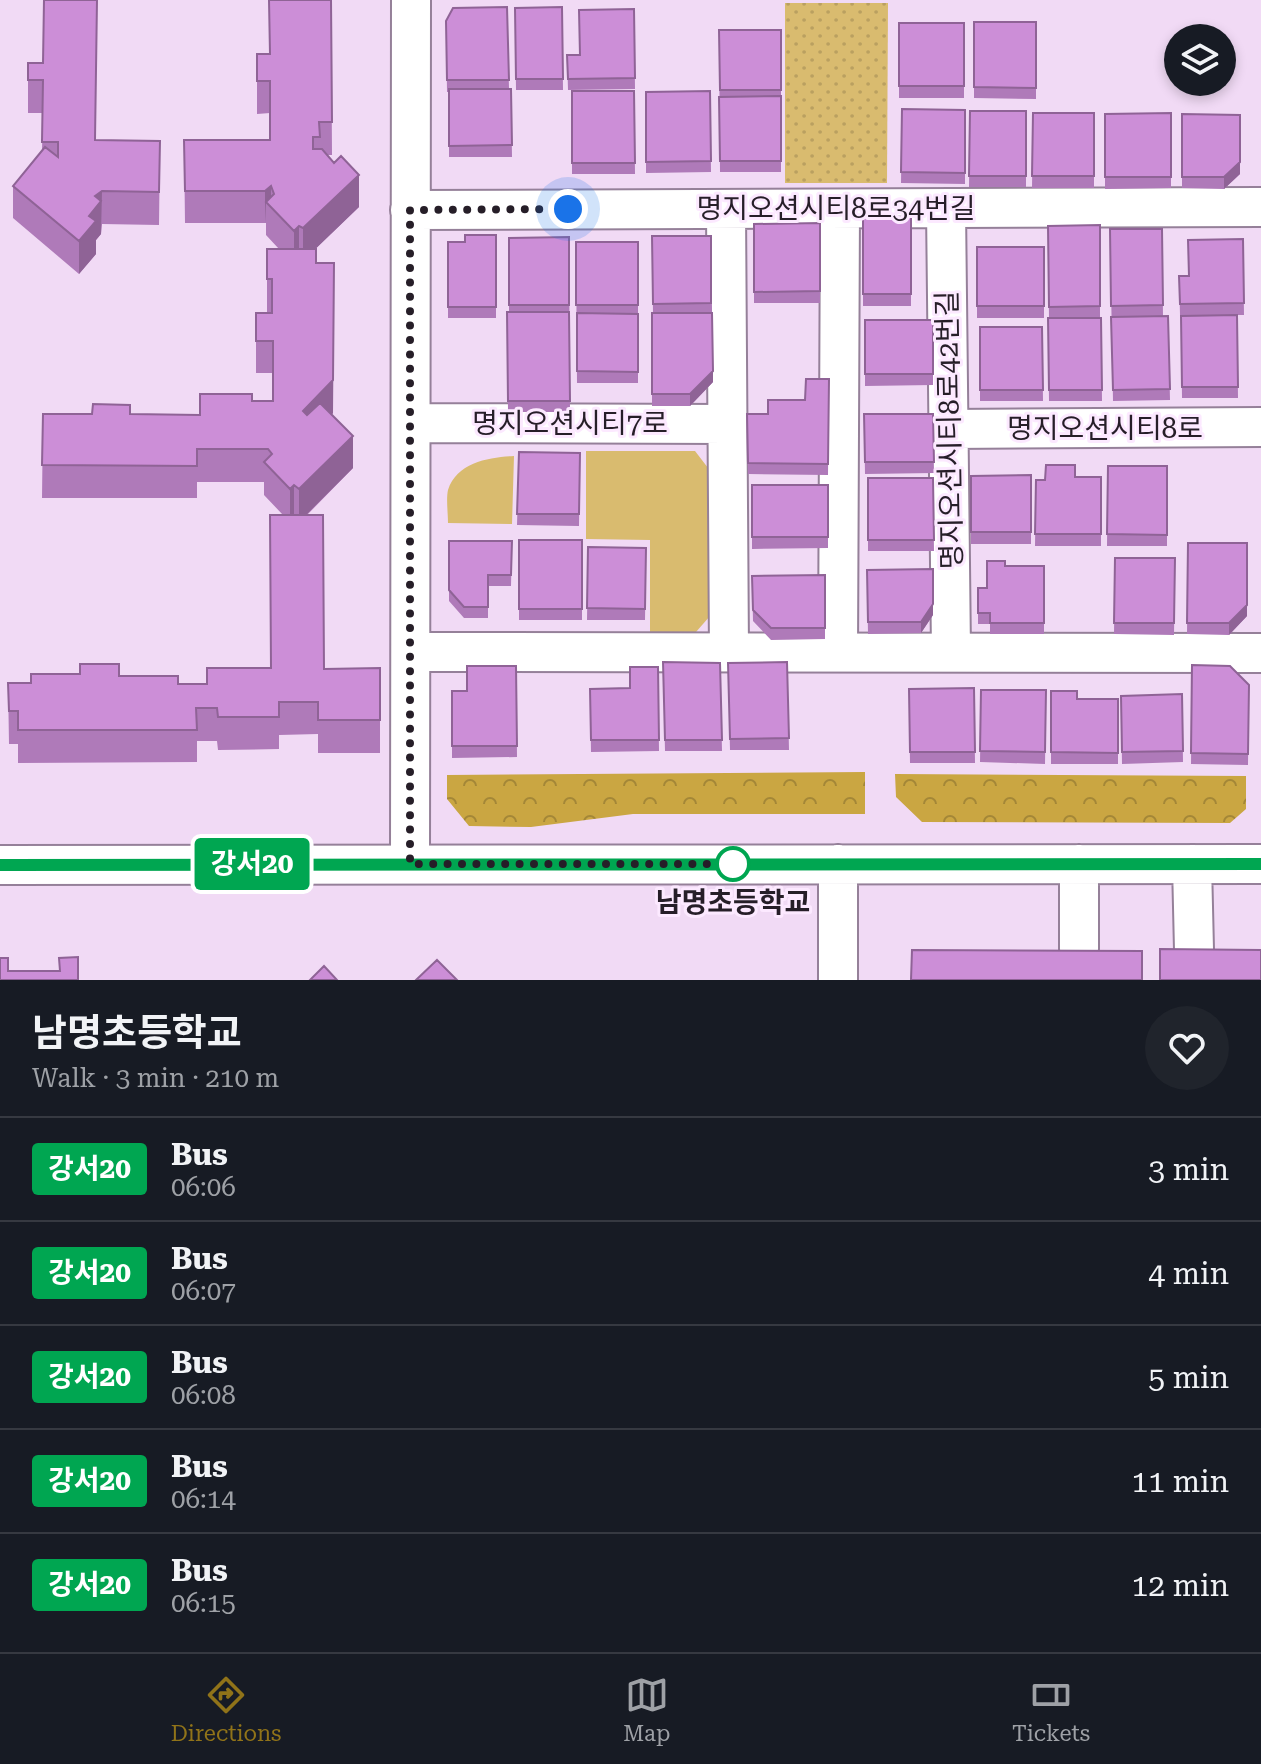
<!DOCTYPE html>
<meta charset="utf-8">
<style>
body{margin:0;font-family:"Roboto Serif","Noto Sans KR",serif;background:#20242c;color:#f1f3f6;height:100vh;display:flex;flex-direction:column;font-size:30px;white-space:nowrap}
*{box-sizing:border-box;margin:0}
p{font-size:26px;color:#9ea1a6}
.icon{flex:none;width:44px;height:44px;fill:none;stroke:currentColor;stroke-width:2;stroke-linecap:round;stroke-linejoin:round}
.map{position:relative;height:980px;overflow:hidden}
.side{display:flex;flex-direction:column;background:#171b24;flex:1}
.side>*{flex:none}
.badge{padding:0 16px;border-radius:6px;font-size:28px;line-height:52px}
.buttons{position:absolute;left:1164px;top:24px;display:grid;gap:16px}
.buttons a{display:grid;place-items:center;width:72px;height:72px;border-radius:50%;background:#171b24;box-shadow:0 4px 12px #0003;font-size:40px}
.you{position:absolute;width:40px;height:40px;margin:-20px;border:6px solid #fff;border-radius:50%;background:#1a73e8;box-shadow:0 0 0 12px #1a73e833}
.map>.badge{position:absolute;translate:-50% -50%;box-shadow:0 0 0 4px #fff}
.round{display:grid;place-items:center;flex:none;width:84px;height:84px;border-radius:42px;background:#20242c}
.overview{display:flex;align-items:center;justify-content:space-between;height:136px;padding:0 32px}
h1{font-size:38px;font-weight:700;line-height:60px}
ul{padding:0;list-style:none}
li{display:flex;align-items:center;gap:24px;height:104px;padding:0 32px;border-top:2px solid #363941}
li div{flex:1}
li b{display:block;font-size:30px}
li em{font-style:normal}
li .badge{min-width:88px;font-weight:700;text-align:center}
.dock{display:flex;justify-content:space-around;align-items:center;height:112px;border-top:2px solid #363941;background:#171b24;font-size:22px;color:#9ea1a6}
.dock a{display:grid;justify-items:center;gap:4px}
.dock .active{color:#907319}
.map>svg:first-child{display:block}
.grass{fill:url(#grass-dots)}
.forest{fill:url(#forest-crowns)}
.garden{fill:#d9bb6f}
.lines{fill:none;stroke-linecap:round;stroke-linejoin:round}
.minor-casing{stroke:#958099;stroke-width:42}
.minor{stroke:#fff;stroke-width:38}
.wall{fill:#af7ab9}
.shaded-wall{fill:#8f6396}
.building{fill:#cc8ed7;stroke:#8f6396;stroke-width:2}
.line-casing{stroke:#fff;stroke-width:18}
.line{stroke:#00a651;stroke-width:12}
.walk{stroke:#261e28;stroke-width:8;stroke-dasharray:0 14.4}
.stop-dot{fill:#fff;stroke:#00a651;stroke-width:4}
.labels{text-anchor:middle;stroke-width:6;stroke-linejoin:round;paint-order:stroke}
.street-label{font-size:28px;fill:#261e28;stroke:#fce9ff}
.stop-label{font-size:28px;font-weight:bold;fill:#261e28;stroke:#fce9ff}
</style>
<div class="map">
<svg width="1261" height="980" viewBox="0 0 1261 980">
<defs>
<pattern id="grass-dots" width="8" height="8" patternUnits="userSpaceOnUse" patternTransform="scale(2)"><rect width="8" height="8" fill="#d9bb6f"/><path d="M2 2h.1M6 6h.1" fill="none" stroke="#baa060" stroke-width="1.8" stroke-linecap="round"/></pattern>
<pattern id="forest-crowns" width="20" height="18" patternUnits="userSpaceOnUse" patternTransform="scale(2)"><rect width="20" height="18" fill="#caa642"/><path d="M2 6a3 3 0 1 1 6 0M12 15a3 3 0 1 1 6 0" fill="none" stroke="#a48737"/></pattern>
</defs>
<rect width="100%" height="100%" fill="#f1daf5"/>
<path class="grass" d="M785,3H888L887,183H785Z"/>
<path class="forest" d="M865,772V814H633L531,827L469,826L447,799V775Z
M895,774L1246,776V809L1230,823L922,822L896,797Z"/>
<path class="garden" d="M586,451H695L715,477L717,608L696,632H650V540L586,539Z
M514,456L512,524L448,523C448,513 446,499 448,490C457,462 490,457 514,456Z"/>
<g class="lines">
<defs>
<path id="minor" d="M946,208L951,652
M726,209L729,652
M410,210L1261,207
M412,423L727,424
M949,429L1261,427
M411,652L1261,653
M838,652L840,209
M410,864L411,0
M1079,864V949
M1192,864L1194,950
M0,865L1261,864
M838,980V864"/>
</defs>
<use href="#minor" class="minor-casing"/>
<use href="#minor" class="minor"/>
</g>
<path class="wall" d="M331,0L332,155H327L359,207L315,249L316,263L333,413L332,415L353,468L307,515L324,669L380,668V753H318V734L279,735V749L218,750L217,741H197V762L18,763V744H9L8,683H31L119,676L178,684H207L271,668L283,515L264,495V482H197V498H42L43,414L200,415L252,401H273V373H256V313H272V312H267V249H279L266,235V223H185L184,140H270V113L257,114V54H269Z
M507,7L509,89H511L512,157H449V92H447L446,21Z
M562,7L563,90H516L515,8Z
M634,9L635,89L568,90L567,55H580Z
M974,22H1036V99L974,98Z
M899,23H964V98H899Z
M719,30H781V172H720Z
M28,63L96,140L160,141L159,225L102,224L101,234L96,240V254L79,274L13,218V186L42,150L43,113H28Z
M572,91H634L635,174H572Z
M710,91L711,172L646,173V92Z
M902,109L965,110V184L901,183Z
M970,111H1026V187H969Z
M1033,113H1094V188H1032Z
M1171,113V188L1105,189V114Z
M1182,114L1240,174L1224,189L1182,188Z
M863,216L911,217V306H863Z
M820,223V303H754V224Z
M1100,225V318H1049L1048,226Z
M1110,229H1162L1163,316H1168L1170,400L1113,401Z
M496,235V318H448V242H465Z
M652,236H711L713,382L690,406H652V313H653Z
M569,237L570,412H508L507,312H509V238Z
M1243,239L1244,315H1180L1179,276H1189Z
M576,242H638V383H577Z
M977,247H1044V318H977Z
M1237,315L1238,398H1182L1181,316Z
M1048,318H1101L1102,401H1049Z
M865,320H933V385L865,386Z
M980,327H1042L1043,401H980Z
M829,379L828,475L748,474L747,414H768L805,400Z
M864,414H933L934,473L865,474Z
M519,452L580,453L579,526L517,525Z
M1108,466H1167V546H1107Z
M1031,475V544H971V476Z
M1075,477H1101V546H1035L1036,480Z
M868,478H933L934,551H868Z
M752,485H828V548L752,549Z
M519,540H582V620H519Z
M449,541H512L511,586H488V618H464L449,601Z
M1188,543L1247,616L1229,635L1187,634Z
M588,547L646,548L645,620H587Z
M1115,558H1175L1174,635L1114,634Z
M1005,566H1044V634H990V624H978V588H987Z
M867,570L933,615L921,633L868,634Z
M825,575V639L771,640L753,621L752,576Z
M663,662L720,663L722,751H665Z
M787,662L789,750H730L728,663Z
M1192,665L1249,685L1248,765L1191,764Z
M516,666L517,757L452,758V691H467Z
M658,667L659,751L591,752L590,689L630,688Z
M974,688L975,763H910L909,689Z
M981,690H1046L1045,764L980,762Z
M1051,691L1077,699H1118V764H1051Z
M1182,694L1183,762L1122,764L1121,696Z"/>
<path class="shaded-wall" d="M1240,126V174L1224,189V177Z
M359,175V207L303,261V228Z
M271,186V208L266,202L265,223V191Z
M102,191L101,234L96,240V254L79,274V241L89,216L95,196Z
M299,226V259L294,264V231Z
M334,296L333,413L303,444V411Z
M713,371V382L690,406V394Z
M353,436V468L299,522V489Z
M294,485V517L290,521V489Z
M1247,555V616L1229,635V623Z
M933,604V615L921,633V622Z"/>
<path class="building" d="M44,0H97L95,140L160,141L159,192L102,191L95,196L101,201L89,216L96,221L79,241L13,186L45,147L58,157V142H42L43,80H28V63H43Z
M269,0H331L332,122H319L320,137H313V149H322L334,163L341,156L359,175L303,228L299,226L294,231L266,202L274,194L271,186L265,191H185L184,140H270V81H257V54H270Z
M507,7L509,80H447L446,21L453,8Z
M562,7L563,79H516L515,8Z
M634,9L635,78L568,79L567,55H580L579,10Z
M974,22H1036V88L974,87Z
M899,23H964V86H899Z
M719,30H781V90H720Z
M449,89H511L512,145L449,146Z
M572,91H634L635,163H572Z
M710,91L711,161L646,162V92Z
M781,96V161H720L719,97Z
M902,109L965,110V173L901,172Z
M970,111H1026V176H969Z
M1033,113H1094V176H1032Z
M1171,113V177H1105V114Z
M1182,114L1240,115V162L1224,177H1182Z
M863,216L911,217V294H863Z
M820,223V291L754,292V224Z
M1100,225V306L1049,307L1048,226Z
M1110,229H1162L1163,305L1111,306Z
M465,235H496V307H448V242H465Z
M652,236H711V303L653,304Z
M569,237V305H509V238Z
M1243,239L1244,303L1180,304L1179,276H1189L1188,240Z
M576,242H638V305H576Z
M977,247H1044V306H977Z
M267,249H316V263H334L333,380L303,411L307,415L320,403L353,436L299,489L294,485L290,489L264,462L272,454L268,449H197V466L42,465L43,414H92L93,404L130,405V414L200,415V394H252V401H273V341H256V313H272V279H267Z
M507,312H569L570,401H508Z
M577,313L638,314V372L577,371Z
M652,313H712L713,371L690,394H652Z
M1237,315L1238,387H1182L1181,316Z
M1168,316L1170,389L1113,390L1111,317Z
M1048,318H1101L1102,390H1049Z
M865,320H933V374H865Z
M980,327H1042L1043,390H980Z
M806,379H829L828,464L748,463L747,414H768V400H805Z
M864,414H933L934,462H865Z
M519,452L580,453L579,514H517Z
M1046,465H1075V477H1101V534H1035L1036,480H1045Z
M1108,466H1167V535L1107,534Z
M1031,475V532H971V476Z
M868,478H933L934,540H868Z
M752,485H828V537H752Z
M270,515H323L324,669L380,668V720H318V702H279V717H218L217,708H196L197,730H18V711H9L8,683H31V674H80V664H119V676H178V684H207V668H271Z
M519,540H582V609H519Z
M449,541H512L511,575H488V607H464L449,590Z
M1188,543H1247V605L1229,623H1187Z
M588,547L646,548L645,609L587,608Z
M1115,558H1175L1174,623H1114Z
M987,561H1005V566H1044V623H990V613H978V588H987Z
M933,569V604L921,622H868L867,570Z
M825,575V628H771L753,610L752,576Z
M663,662L720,663L722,740H665Z
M787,662L789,738L730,739L728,663Z
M1192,665L1230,666L1249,685L1248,754L1191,753Z
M467,666H516L517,746H452V691H467Z
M630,667H658L659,740H591L590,689L630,688Z
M974,688L975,752H910L909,689Z
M981,690H1046L1045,752L980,751Z
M1051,691H1077V699H1118V753L1051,752Z
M1182,694L1183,751L1122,752L1121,696Z
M1160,949L1261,950V980H1160Z
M912,950L1142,951V980H911Z
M78,957V980H0V958H8V971H60L59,958Z
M437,960L457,980H416Z
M324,966L337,980H310Z"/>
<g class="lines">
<defs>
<path id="line" d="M0,865L1261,864"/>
</defs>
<use href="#line" class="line-casing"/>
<use href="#line" class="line"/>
<path class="walk" d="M568,209L410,210V864H746H733"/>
</g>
<circle class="stop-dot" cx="733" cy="864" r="16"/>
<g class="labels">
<g class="street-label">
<text x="836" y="218">명지오션시티8로34번길</text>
<text x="570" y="433">명지오션시티7로</text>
<text x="1105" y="438">명지오션시티8로</text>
<text transform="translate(949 430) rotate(-91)" y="10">명지오션시티8로42번길</text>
</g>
<g class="stop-label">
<text x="733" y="912">남명초등학교</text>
</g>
</g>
</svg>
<div class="buttons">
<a><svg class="icon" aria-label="layers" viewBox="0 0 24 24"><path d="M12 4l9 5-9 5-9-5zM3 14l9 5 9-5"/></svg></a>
</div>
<div class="you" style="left:568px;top:209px"></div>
<b class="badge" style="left:252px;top:864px;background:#00a651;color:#fff">강서20</b>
</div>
<section class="side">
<div class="overview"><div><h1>남명초등학교</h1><p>Walk · 3 min · 210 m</p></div><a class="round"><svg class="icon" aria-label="heart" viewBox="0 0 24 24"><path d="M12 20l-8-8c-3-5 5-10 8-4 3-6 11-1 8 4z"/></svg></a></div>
<ul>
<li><span class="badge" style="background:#00a651;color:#fff">강서20</span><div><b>Bus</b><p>06:06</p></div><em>3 min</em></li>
<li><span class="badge" style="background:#00a651;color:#fff">강서20</span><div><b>Bus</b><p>06:07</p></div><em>4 min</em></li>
<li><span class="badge" style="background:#00a651;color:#fff">강서20</span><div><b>Bus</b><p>06:08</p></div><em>5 min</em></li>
<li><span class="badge" style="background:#00a651;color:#fff">강서20</span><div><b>Bus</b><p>06:14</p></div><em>11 min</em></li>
<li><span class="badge" style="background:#00a651;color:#fff">강서20</span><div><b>Bus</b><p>06:15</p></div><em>12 min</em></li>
</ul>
</section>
<nav class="dock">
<a class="active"><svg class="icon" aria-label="directions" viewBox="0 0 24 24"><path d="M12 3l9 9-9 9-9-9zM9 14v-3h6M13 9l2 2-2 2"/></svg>Directions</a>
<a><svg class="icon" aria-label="map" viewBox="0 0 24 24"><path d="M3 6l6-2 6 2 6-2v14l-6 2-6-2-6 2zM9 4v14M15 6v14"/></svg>Map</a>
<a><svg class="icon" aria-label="tickets" viewBox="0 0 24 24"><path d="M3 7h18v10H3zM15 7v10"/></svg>Tickets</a>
</nav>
